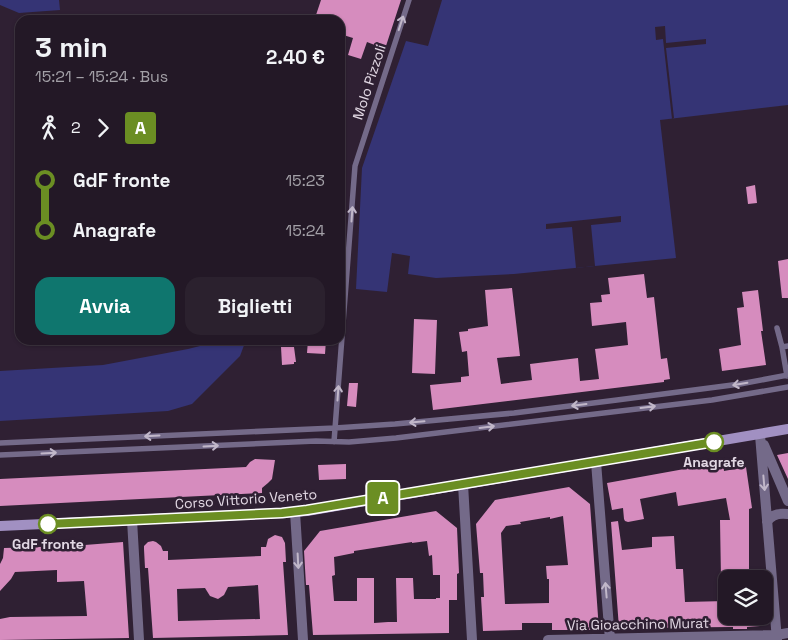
<!DOCTYPE html>
<html lang="it">
<meta charset="utf-8">
<style>
body{margin:0;font-family:"Space Grotesk",sans-serif;background:#2b212e;color:#f1f3f6;height:100vh;display:flex;flex-direction:column;font-size:19px;white-space:nowrap}
*{box-sizing:border-box;margin:0}
p{font-size:16px;color:#a3a0a7}
.icon{flex:none;width:28px;height:28px;fill:none;stroke:currentColor;stroke-width:2;stroke-linecap:round;stroke-linejoin:round}
.map{position:relative;flex:1;overflow:hidden}
.side{position:absolute;left:15px;top:15px;width:330px;height:330px;display:flex;flex-direction:column;background:#231826;border-radius:15px;box-shadow:0 1px 4px #0004,0 0 0 1px #403743}
.side>*{flex:none}
.badge{padding:0 10px;border-radius:4px;font-size:18px;line-height:32px}
.fabs{position:absolute;left:718px;top:570px;display:grid;gap:10px}
.fabs a{display:grid;place-items:center;width:55px;height:55px;border-radius:10px;background:#231826;box-shadow:0 1px 4px #0004,0 0 0 1px #403743;font-size:25px}
.map>.badge{position:absolute;translate:-50% -50%;box-shadow:0 0 0 2px #fff}
.legs{display:flex;align-items:center;gap:8px;height:55px;padding:0 20px;font-size:16px}
.legs p{margin-inline-start:auto}
.head{display:flex;align-items:center;justify-content:space-between;height:85px;padding:0 20px}
h1{font-size:28px;font-weight:700;line-height:38px}
.action{display:flex;gap:10px;margin-top:auto;padding:10px 20px}
.action a{flex:1;height:58px;border-radius:15px;background:#0f766e;color:#fff;font-size:20px;font-weight:700;line-height:58px;text-align:center}
.action a+a{background:#2b212e;color:#f1f3f6}
ul{padding:0 20px;list-style:none}
li{display:flex;align-items:center;gap:18px;height:50px;font-size:19px}
li i{display:grid;place-items:center;width:8px;height:100%;margin:0 6px;background:currentColor}
li i::after{content:'';width:12px;height:12px;margin:-6px;border:4px solid;border-radius:50%;background:#231826}
li p{margin-inline-start:auto}
li:first-child i{background:linear-gradient(#0000 50%,currentColor 0)}
li:last-child i{background:linear-gradient(currentColor 50%,#0000 0)}
.map>svg:first-child{display:block}
.water{fill:#353475}
.pier{fill:#2f2033}
.building{fill:#d68cbe;fill-rule:evenodd}
.lines{fill:none;stroke-linecap:round;stroke-linejoin:round}
.service{stroke:#746a89;stroke-width:5.5}
.minor{stroke:#746a89;stroke-width:10}
.secondary{stroke:#a190c2;stroke-width:10}
.oneway{stroke:#c1b7c9}
.line-1-casing{stroke:#fff;stroke-width:11}
.line-1{stroke:#6b8e23;stroke-width:8}
.stop-1-dot{fill:#fff;stroke:#6b8e23;stroke-width:2.5}
.labels{text-anchor:middle;stroke-width:5;stroke-linejoin:round;paint-order:stroke}
.street-label{font-size:14px;fill:#e2d8e4;stroke:#2f2033}
.stop-label{font-size:14px;font-weight:bold;fill:#e2d8e4;stroke:#2f2033}
</style>
<div class="map">
<svg width="788" height="640" viewBox="0 0 788 640">
<rect width="100%" height="100%" fill="#2f2033"/>
<path class="water" d="M0,0H59L60,10L19,13L0,5Z
M442,0H788V105L660,120L676,258L514,274L436,278L408,274L410,256L392,253L387,292L356,289L362,168L406,41L428,46Z
M220,340H246L240,356L192,404L168,411L0,421V371L103,365L188,349L220,341Z"/>
<path class="pier" d="M665,26L666,43L706,39V44L666,48L674,118L672,119L663,39L656,40L655,27Z
M621,216V222L591,225L595,266L576,268L572,227L546,229V224Z"/>
<path class="building" d="M321,0H401L385,49L367,42L361,59L348,55L353,38L340,34V20H328L316,15Z
M755,185L757,203L748,204L746,187Z
M788,259V298H782L778,261Z
M644,274L647,298L654,297L661,359L667,358L670,379L664,380V382L433,410L430,385L461,382V377L469,376L467,351L462,352L459,332L468,331V329L488,326L485,290L512,288L520,356L497,358L501,384L532,380L530,364L578,358L580,381L599,379L595,349L628,345L626,322L592,326L590,303L602,302L601,295L610,294L608,278Z
M758,290L763,331H761L766,365L722,371L719,349L741,345L737,308L744,307L742,292Z
M414,319L437,320L435,374L412,373Z
M308,340H326L325,354L307,353Z
M281,347H294L296,362H294V364L282,365Z
M349,383H358L356,407L347,406Z
M788,453V479L777,455Z
M255,459L275,460L272,479L268,483L262,488V493L0,506V479L246,467L250,462Z
M723,462L724,471L746,467L752,508L749,509V579H721L720,520H730L726,498L678,506L676,492L640,499L644,519L628,522L625,521L624,519L623,508L612,510L607,483Z
M346,464V479L319,480L318,465Z
M569,487L590,504L599,630H552V623H522V630L483,631L481,597H484L483,573H480L476,524L495,500ZM563,516L568,565L546,566L547,579H549V603L505,604L501,533L506,526L521,524L520,522L550,517V519Z
M436,511L457,528L459,573L457,574V600H449V633L313,635L309,585H306L304,551L320,531ZM427,541L429,556L432,555L433,575H440V598H436V599H414L413,578H396L397,622H388L374,623V578H357V601H334L332,576L335,575L334,557L354,553V551L412,542V543Z
M618,521L622,550L652,547V537L674,536L676,569H683L685,602L726,601V616H760V626L747,627V629H733V627L619,628L611,522Z
M275,535L282,537L285,543L286,562H283L288,635L153,638L148,568H145L144,549V546L148,542L153,541L156,542L161,546L163,551H168V560L261,556V547H266L268,539ZM258,585L260,619L178,621L177,589L205,588L210,596L218,599L224,595L228,587Z
M123,542L129,638L0,640V619L10,617L87,616L84,581L57,582V570L15,572L11,579L0,591V564L3,558L4,548L72,546Z"/>
<g class="lines">
<path class="service" d="M777,328L782,347
M787,376L782,347L788,346
M334,442L355,166L409,0
M0,443L335,428L395,424L514,413L617,400L740,384L788,375
M0,455L316,441L349,442L396,438L712,400L788,387"/>
<path class="minor" d="M760,435L777,640
M764,445L788,501
M596,462L610,640
M463,484L472,640
M295,512L303,640
M132,520L139,640
M767,522C771,514 780,513 788,514
M548,640L777,635L788,633"/>
<path class="secondary" d="M0,526L282,513L307,511L788,429"/>
</g>
<defs><path id="oneway-shaft" d="M-6 0H5M1.5-3L5.5 0L1.5 3" fill="none" stroke-width="1.6" stroke-linecap="round" stroke-linejoin="round" transform="scale(1.25)"/></defs>
<g class="oneway">
<use href="#oneway-shaft" transform="translate(401 23) rotate(-72)"/>
<use href="#oneway-shaft" transform="translate(352 214) rotate(-86)"/>
<use href="#oneway-shaft" transform="translate(740 384) rotate(171)"/>
<use href="#oneway-shaft" transform="translate(338 393) rotate(-86)"/>
<use href="#oneway-shaft" transform="translate(579 405) rotate(173)"/>
<use href="#oneway-shaft" transform="translate(648 407) rotate(-7)"/>
<use href="#oneway-shaft" transform="translate(417 422) rotate(175)"/>
<use href="#oneway-shaft" transform="translate(487 427) rotate(-7)"/>
<use href="#oneway-shaft" transform="translate(152 436) rotate(177)"/>
<use href="#oneway-shaft" transform="translate(211 446) rotate(-3)"/>
<use href="#oneway-shaft" transform="translate(49 453) rotate(-3)"/>
<use href="#oneway-shaft" transform="translate(764 483) rotate(85)"/>
<use href="#oneway-shaft" transform="translate(298 561) rotate(87)"/>
<use href="#oneway-shaft" transform="translate(606 590) rotate(-95)"/>
</g>
<g class="lines">
<defs>
<path id="line-1" d="M48,524L282,513L307,510L714,442"/>
</defs>
<use href="#line-1" class="line-1-casing"/>
<use href="#line-1" class="line-1"/>
</g>
<g class="stop-1-dot">
<circle cx="714" cy="442" r="9"/>
<circle cx="48" cy="524" r="9"/>
</g>
<g class="labels">
<g class="street-label">
<text transform="translate(369 82) rotate(-72)" y="5">Molo Pizzoli</text>
<text transform="translate(246 499) rotate(-4)" y="5">Corso Vittorio Veneto</text>
<text transform="translate(638 624) rotate(-1)" y="5">Via Gioacchino Murat</text>
</g>
<g class="stop-label">
<text x="714" y="467">Anagrafe</text>
<text x="48" y="549">GdF fronte</text>
</g>
</g>
</svg>
<div class="fabs">
<a><svg class="icon" aria-label="layers" viewBox="0 0 24 24"><path d="M12 4l9 5-9 5-9-5zM3 14l9 5 9-5"/></svg></a>
</div>
<b class="badge" style="left:383px;top:498px;background:#6b8e23;color:#fff">A</b>
<section class="side">
<div class="head"><div><h1>3 min</h1><p>15:21 – 15:24 · Bus</p></div><b>2.40 €</b></div>
<div class="legs"><svg class="icon" aria-label="walk" viewBox="0 0 24 24"><circle cx="13" cy="4" r="2"/><path d="M13 8l-2 6 4 7M11 14l-3 7M7 12l3-4h3l4 4"/></svg>2<svg class="icon" aria-label="forward" viewBox="0 0 24 24"><path d="M9 5l7 7-7 7"/></svg><b class="badge" style="background:#6b8e23;color:#fff">A</b></div>
<ul>
<li><i style="color:#6b8e23"></i><b>GdF fronte</b><p>15:23</p></li>
<li><i style="color:#6b8e23"></i><b>Anagrafe</b><p>15:24</p></li>
</ul>
<div class="action"><a>Avvia</a><a>Biglietti</a></div>
</section>
</div>
